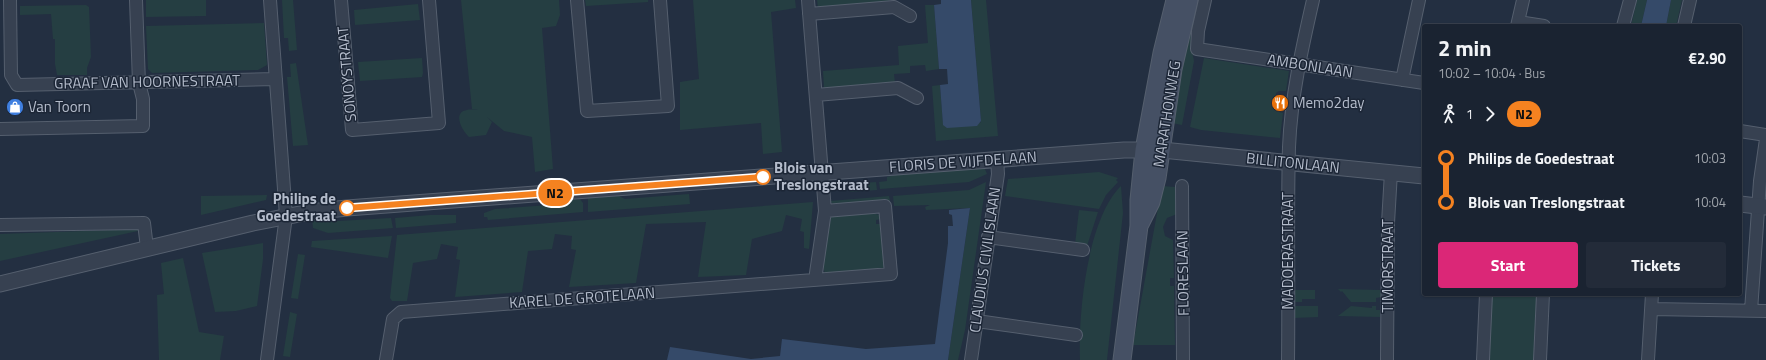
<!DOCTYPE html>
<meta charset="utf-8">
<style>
body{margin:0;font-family:"Titillium Web",sans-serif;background:#232b39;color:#f1f3f6;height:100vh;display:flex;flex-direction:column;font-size:15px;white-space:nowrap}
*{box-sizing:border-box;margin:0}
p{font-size:13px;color:#9fa4ab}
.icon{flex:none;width:22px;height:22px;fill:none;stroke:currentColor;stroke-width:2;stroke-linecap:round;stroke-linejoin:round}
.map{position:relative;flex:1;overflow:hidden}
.side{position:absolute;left:1422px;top:24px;width:320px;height:272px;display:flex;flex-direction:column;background:#1a2331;border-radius:4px;box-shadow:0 1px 3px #0004,0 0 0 1px #38404d}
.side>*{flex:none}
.badge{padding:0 8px;border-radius:13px;font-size:14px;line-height:26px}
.map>.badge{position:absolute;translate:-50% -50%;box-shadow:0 0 0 2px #fff}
.legs{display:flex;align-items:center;gap:6px;height:44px;padding:0 16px;font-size:13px}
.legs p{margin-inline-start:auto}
.summary{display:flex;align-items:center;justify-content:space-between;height:68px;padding:0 16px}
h1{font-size:22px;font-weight:700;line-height:30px}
.action{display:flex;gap:8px;margin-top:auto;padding:8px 16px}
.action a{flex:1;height:46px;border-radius:4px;background:#db2777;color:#fff;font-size:16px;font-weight:700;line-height:46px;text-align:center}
.action a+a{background:#232b39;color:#f1f3f6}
ul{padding:0 16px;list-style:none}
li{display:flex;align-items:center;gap:14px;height:44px;font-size:15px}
li i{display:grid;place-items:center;width:6px;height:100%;margin:0 5px;background:currentColor}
li i::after{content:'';width:10px;height:10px;margin:-5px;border:3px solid;border-radius:50%;background:#1a2331}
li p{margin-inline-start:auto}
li:first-child i{background:linear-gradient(#0000 50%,currentColor 0)}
li:last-child i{background:linear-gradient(currentColor 50%,#0000 0)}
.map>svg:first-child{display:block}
.green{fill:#253e42}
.water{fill:#354a69}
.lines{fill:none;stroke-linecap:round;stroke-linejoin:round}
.minor-casing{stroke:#555f6e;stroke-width:14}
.tertiary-casing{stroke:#555f6e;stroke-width:17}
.secondary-casing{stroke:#555f6e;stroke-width:19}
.minor{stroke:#374151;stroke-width:12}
.tertiary{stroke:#374151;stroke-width:15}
.secondary{stroke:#455064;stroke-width:17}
.line-1-casing{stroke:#fff;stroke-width:9}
.line-1{stroke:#f58220;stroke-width:6}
.stop-1-dot{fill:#fff;stroke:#f58220;stroke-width:2}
.labels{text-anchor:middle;stroke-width:3;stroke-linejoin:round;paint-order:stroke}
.street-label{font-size:15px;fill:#b4bccb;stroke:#1c2636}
.poi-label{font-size:15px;fill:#b4bccb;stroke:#1c2636;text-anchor:start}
.stop-label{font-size:15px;font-weight:bold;fill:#b4bccb;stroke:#1c2636;text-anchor:start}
</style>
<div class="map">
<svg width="1766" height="360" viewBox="0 0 1766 360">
<rect width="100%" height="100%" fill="#232f41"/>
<path class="green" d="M146,0H206V16L146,17Z
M282,0H293L297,50L289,51L288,38H284Z
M461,0H559L560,15L556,26L542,28L553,169L535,172L532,137L504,131L487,117L492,122L486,135L469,137C462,131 452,112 467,110C470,109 475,110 478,110L472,109Z
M585,0H648V2L586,6Z
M693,0H795L796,8L771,12L782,152L763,154L761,123L680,130V82L699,79Z
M817,0H889L890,3L818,8Z
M971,0H986L998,136L936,141L932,86L940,85L943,123H980L981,121Z
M1195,0H1201L1192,51L1194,61L1182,125L1172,123L1184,51Z
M1637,0H1647L1641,26H1631Z
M1671,0H1682L1676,26H1666Z
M418,4L420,20L355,25L354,10Z
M86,5L89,7L91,57L87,68V75H57L55,64V39H53L51,14L20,15V6Z
M925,5H934L939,69L926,71L925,65L910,66V73L894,74L895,83L824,88L823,71L899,65L898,46L928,43Z
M264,23L267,65L258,70L152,73L148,69L146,26Z
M422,58L423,73L422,77L360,81L358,62Z
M1204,58L1289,71L1286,91H1279L1276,93L1274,110L1283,113L1280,138L1201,130L1190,127Z
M296,63L308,145L293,146L287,77H291L290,64Z
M984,167L987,174L969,182L880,189L879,182L887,181V177L906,172Z
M1099,172L1118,178L1116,180L1118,182L1106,195L1099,209L1005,196L1008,179Z
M876,182L877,190L850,192V184Z
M986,182L965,330L958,360H948L970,208L926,210L925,207L930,205L894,206L893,196L969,190Z
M1121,186L1123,213L1107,360H1080C1078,315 1087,219 1121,186Z
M1162,186L1175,187L1177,189V214L1167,218L1163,227L1165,236L1173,240L1174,278H1170V286H1174L1175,345H1133Z
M689,194L690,204L588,212V198L619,196L625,199Z
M267,195L266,200L201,215V196Z
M889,196L890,201L886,202L834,205L830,201Z
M580,199L583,203V212L488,220L487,217H484V213L495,209L549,205L553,201Z
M813,202L809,249L804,248V232L800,231L802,219L786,215L782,231L752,239L746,275L698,277L706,222L646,224L636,283L569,287L576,250L571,249L572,236L555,234L552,249L528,251L522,292L455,297L460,260L456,259L458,247L441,244L437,259L413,263L407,301H392L390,298L397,235Z
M1079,210L1098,212L1087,246L1075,244Z
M873,213L879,215L881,219L876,220V224H882L885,264L883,269L825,273L823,267L831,217Z
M430,215H456V223L396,228L395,218Z
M391,218L393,228L328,233L313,228L312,219L320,222Z
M138,229V231L0,261V234Z
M392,236L388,258L311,247L312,241Z
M263,243V259L257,306L236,311L215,312L202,253Z
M298,254L305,255L298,299L291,298Z
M183,258L199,332L224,336L220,360H159L157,295L164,294L161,263Z
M1338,289L1381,290V297L1376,298V302H1351L1342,291L1341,292Z
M1294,290H1315V299H1302V302H1294Z
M1490,294H1537L1535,360H1488Z
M1294,306H1318V317L1294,318Z
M1351,306L1372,308V306H1376V310H1380V317L1338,316Z
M290,312L297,314L290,357L283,356Z"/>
<path class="water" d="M941,0H971L981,121L977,126L947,128L943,125L940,85L948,84L947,69H939L934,5L941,4Z
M1647,0H1671L1666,26H1641Z
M970,208L948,360H667L670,347L751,359L780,356L782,339L866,349L935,344L948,243V226H953L952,215L949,214V210Z"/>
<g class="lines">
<defs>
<path id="minor" d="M10,0L11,75L17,85L276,79
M341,0L352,130L439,123L429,0
M577,0L587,111L668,106L660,0
M808,0L825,211L815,280
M1205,0L1198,31L1197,49L1424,83
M809,14L894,7L910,16
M1518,22L1544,26
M1517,26L1523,0
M1623,26L1630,0
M1684,26L1690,0
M1402,80L1419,0
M816,95L898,88L917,98
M0,129L143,126V99L139,83L136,0
M1740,131L1766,135
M1182,186L1183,360
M0,225L144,223L147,248
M988,237L1083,250
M1651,309L1766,311
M1751,311L1760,181L1766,139
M977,321L1076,335
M267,360L286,216L270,0
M386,360L393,319L401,312L891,274L885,206L825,211
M971,360L998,174L997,159
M1288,360C1289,289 1287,218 1289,147C1291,97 1302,48 1313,0
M1387,360L1388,223L1391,172
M1483,360L1486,294
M1540,360L1543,294
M1648,360L1652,294"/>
<path id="tertiary" d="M1740,204L1766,207
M0,284L253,223L310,212L347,208L1124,150H1162L1424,176"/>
<path id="secondary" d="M1140,224L1151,202L1157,178L1173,69L1189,0
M1122,360L1139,226V200L1144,150L1162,53L1175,0"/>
</defs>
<use href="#minor" class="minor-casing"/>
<use href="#tertiary" class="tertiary-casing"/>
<use href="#secondary" class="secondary-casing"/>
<use href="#minor" class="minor"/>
<use href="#tertiary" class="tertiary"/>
<use href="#secondary" class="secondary"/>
</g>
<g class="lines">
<defs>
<path id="line-1" d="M347,208L763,177"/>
</defs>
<use href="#line-1" class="line-1-casing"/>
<use href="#line-1" class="line-1"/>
</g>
<defs>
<symbol id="restaurant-disc" viewBox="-11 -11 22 22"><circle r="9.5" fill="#e8710a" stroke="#1c2636"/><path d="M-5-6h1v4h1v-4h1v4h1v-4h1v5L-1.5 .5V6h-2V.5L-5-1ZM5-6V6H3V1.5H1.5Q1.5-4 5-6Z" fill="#fff"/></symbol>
<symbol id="shop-disc" viewBox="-11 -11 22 22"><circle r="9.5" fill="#3f7fe0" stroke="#1c2636"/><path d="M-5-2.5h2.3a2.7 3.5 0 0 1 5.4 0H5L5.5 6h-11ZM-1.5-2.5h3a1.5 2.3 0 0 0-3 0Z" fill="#fff"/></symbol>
</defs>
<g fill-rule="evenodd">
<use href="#restaurant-disc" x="1270" y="93" width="20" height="20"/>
<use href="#shop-disc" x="5" y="97" width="20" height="20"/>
</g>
<g class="stop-1-dot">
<circle cx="763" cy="177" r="7"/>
<circle cx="347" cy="208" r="7"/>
</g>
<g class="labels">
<g class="street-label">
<text transform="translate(1310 66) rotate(9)" y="5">AMBONLAAN</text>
<text transform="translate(347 74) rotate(-95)" y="5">SONOYSTRAAT</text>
<text transform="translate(147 82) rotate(-1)" y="5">GRAAF VAN HOORNESTRAAT</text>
<text transform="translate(1167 114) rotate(-81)" y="5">MARATHONWEG</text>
<text transform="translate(963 162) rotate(-4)" y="5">FLORIS DE VIJFDELAAN</text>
<text transform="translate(1293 163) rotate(6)" y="5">BILLITONLAAN</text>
<text transform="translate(1288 251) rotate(-90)" y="5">MADOERASTRAAT</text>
<text transform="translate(985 260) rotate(-82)" y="5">CLAUDIUS CIVILISLAAN</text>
<text transform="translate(1388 266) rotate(-90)" y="5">TIMORSTRAAT</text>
<text transform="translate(1183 273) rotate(-91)" y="5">FLORESLAAN</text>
<text transform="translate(582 298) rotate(-4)" y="5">KAREL DE GROTELAAN</text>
</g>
<g class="poi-label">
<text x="1293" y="108">Memo2day</text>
<text x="28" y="112">Van Toorn</text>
</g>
<g class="stop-label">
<text x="774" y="173">Blois van<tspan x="774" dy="17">Treslongstraat</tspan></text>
<text x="336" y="204" text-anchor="end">Philips de<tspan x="336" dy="17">Goedestraat</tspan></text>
</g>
</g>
</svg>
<b class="badge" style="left:555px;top:193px;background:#f58220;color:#111">N2</b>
<section class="side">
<div class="summary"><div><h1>2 min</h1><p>10:02 – 10:04 · Bus</p></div><b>€2.90</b></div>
<div class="legs"><svg class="icon" aria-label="walk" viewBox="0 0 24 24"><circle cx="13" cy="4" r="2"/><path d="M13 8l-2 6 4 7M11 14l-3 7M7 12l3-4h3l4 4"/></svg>1<svg class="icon" aria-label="forward" viewBox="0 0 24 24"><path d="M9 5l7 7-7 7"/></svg><b class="badge" style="background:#f58220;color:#111">N2</b></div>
<ul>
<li><i style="color:#f58220"></i><b>Philips de Goedestraat</b><p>10:03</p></li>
<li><i style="color:#f58220"></i><b>Blois van Treslongstraat</b><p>10:04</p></li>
</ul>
<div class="action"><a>Start</a><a>Tickets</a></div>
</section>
</div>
